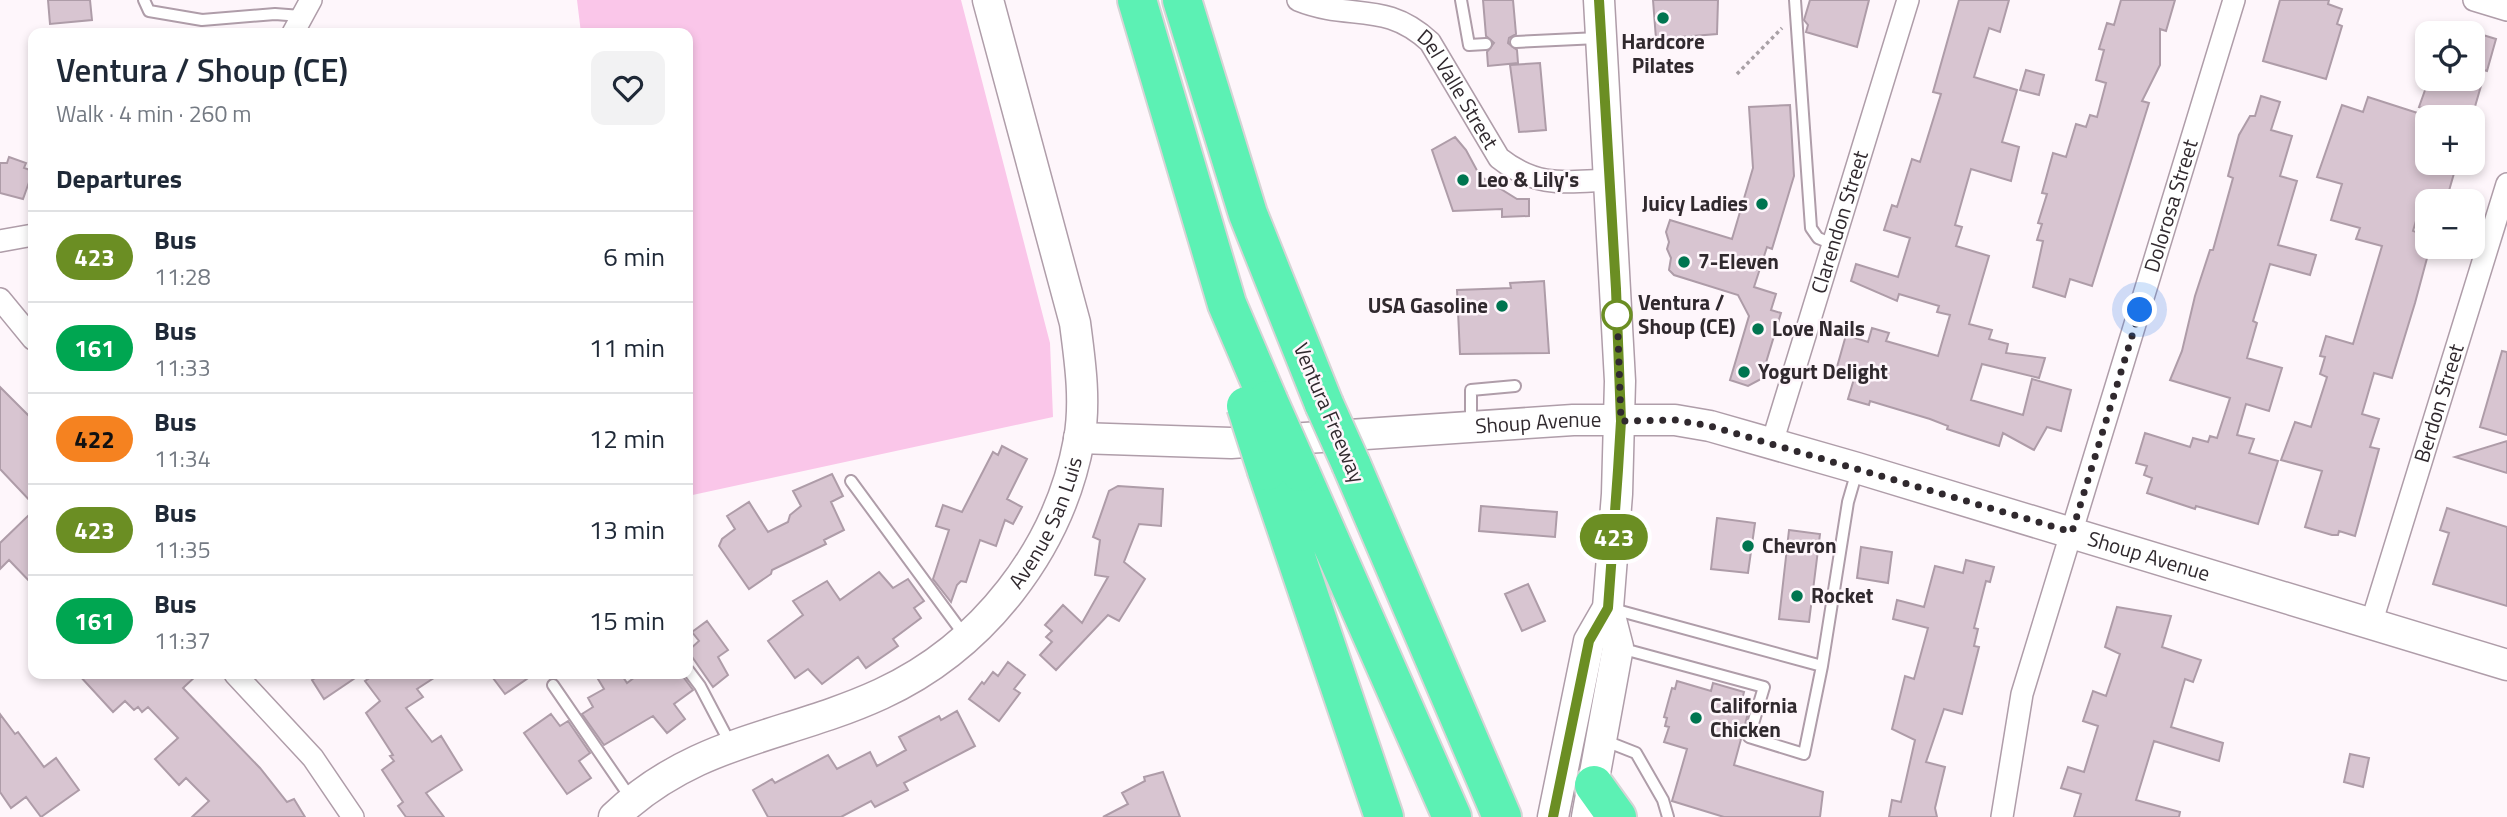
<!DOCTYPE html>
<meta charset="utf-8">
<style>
body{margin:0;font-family:"Titillium Web",sans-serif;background:#f2f2f3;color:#1f2937;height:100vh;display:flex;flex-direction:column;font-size:26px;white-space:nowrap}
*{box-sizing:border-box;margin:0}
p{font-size:23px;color:#747a83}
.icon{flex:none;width:38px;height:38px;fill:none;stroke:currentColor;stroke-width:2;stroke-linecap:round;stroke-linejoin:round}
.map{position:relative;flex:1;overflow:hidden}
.panel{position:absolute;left:28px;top:28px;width:665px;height:651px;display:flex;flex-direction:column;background:#fff;border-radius:14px;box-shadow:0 4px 10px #0003}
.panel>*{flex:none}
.badge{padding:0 14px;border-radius:23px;font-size:24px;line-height:46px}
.controls{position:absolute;left:2415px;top:21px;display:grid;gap:14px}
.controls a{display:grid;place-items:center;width:70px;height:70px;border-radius:14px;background:#fff;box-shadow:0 4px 10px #0003;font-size:35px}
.you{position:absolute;width:35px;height:35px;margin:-18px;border:5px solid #fff;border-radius:50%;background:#1a73e8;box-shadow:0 0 0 10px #1a73e833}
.map>.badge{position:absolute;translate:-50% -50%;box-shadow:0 0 0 4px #fff}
h2{padding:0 28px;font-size:26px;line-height:63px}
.round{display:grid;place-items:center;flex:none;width:74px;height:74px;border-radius:14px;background:#f2f2f3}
.headline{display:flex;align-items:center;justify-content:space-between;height:119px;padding:0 28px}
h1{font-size:33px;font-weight:600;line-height:52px}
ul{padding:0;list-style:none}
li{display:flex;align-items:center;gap:21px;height:91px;padding:0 28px;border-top:2px solid #e0e1e3}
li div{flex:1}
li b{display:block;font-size:26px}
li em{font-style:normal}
li .badge{min-width:77px;font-weight:700;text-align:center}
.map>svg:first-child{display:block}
.green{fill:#fac6e9}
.building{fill:#d8c5d1;stroke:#ae9ca8;stroke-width:2}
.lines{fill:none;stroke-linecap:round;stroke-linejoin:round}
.lane-casing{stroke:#af9da9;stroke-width:14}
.street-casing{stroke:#af9da9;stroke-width:24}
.secondary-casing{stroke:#af9da9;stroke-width:33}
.highway-casing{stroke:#d6d4d5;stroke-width:42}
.path{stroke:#a9a1a6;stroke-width:3.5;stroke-dasharray:3.5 3.5;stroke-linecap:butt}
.lane{stroke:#fff;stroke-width:10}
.street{stroke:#fff;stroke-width:21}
.secondary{stroke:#fff;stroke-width:30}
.highway{stroke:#5cf1b4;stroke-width:38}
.highway-bridge-casing{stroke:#d6d4d5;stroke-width:42;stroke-linecap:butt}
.highway-bridge{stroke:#5cf1b4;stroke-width:38}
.line-casing{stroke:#fff;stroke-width:16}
.line{stroke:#6b8e23;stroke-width:10}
.walk{stroke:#30292e;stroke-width:7;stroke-dasharray:0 12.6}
.poi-dot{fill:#007550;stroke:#fef6fb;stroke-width:2.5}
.stop-dot{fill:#fff;stroke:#6b8e23;stroke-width:3.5}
.labels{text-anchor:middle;stroke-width:5;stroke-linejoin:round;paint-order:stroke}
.poi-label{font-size:21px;font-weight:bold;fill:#30292e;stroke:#fef6fb;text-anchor:start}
.street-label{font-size:21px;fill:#30292e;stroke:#fef6fb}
.stop-label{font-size:21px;font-weight:bold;fill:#30292e;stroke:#fef6fb;text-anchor:start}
</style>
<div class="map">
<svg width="2507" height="817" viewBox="0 0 2507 817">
<rect width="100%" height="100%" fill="#fef6fb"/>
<path class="green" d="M577,0H961L1050,343L1053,417L688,496V33H581Z"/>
<path class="building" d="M48,0H90L92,20L50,24Z
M1483,0H1513L1516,34L1509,38L1508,43L1517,50L1518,63L1488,66L1487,52L1494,43L1486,36Z
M1653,0H1718L1717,34L1656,39Z
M1810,0H1869L1857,47L1806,32L1808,25L1804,20Z
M1959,0H2009L2000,32L1989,28L1974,77L2017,90L2002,142L2019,147L2011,181L1971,169L1955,225L1962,227L1956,246L1989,256L1969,324L1992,330L1989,339L2008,344L2006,353L2045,358L2039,378L1982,364L1971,400L2023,415L2032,379L2071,390L2061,431L2047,427L2034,450L2003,433L1999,446L1947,429L1948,426L1930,419L1870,401L1869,405L1848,399L1856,372L1837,367L1846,335L1868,342L1872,328L1889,333L1886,341L1938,356L1950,315L1937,312L1939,306L1899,294L1897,301L1851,281L1856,264L1898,277L1910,238L1884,230L1892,205L1897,207L1912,159L1920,162L1941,94L1933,92Z
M2121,0H2175L2166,31L2160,29V65L2142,101L2149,103L2092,286L2070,279L2065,297L2033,287L2043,241L2037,240L2042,224L2038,223L2047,194L2042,193L2053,153L2066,157L2076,124L2086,127L2090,115L2097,117L2106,83L2096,80L2104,50L2099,49L2107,23L2114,25Z
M2280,0H2329L2328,4L2342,9L2337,24L2342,26L2326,79L2263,61Z
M2473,32L2496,39L2487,71L2473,67Z
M1540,63L1546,130L1519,132L1510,65Z
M2026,70L2044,75L2039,95L2020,90Z
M2429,79H2483L2474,110L2463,107L2460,117H2451L2419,107Z
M2261,96L2280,102L2271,130L2292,136L2280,176L2297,181L2278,245L2316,255L2310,275L2270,264L2253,321L2257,323L2247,358L2282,368L2269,411L2246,404L2237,435L2254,439L2249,453L2278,461L2258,524L2196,506L2195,509L2147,493L2152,478L2144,475L2147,466L2136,463L2145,433L2190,447L2193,438L2208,442L2210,436L2217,438L2230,398L2170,380L2182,351L2195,296L2210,250H2213L2233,178L2228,176L2239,135L2250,116H2255Z
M2368,97L2427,116V163H2457L2446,201H2422L2413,231L2427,236V247H2430L2415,303L2392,378L2374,373L2362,414L2379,419L2370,447L2379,449L2355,536L2339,531L2338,535H2332L2305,527L2322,471L2281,460L2295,422L2311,427L2327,377L2320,374L2325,357L2320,356L2326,336L2353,344L2382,246L2356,239L2360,228L2331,220L2342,184L2317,177L2342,105L2363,112Z
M1790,105L1794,176L1772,249L1767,247L1754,287L1776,294L1771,310L1781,313L1761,379L1748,386L1730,380L1749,316L1738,295L1674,275L1669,270L1671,258L1667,249L1669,242L1666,232L1670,220L1732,239L1753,168L1749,107Z
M1455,137L1466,150L1480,176L1517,199H1529V216L1502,217V209L1453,211L1432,150Z
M9,157L26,163L24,168L33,171L23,199L0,193V163H7Z
M1544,281L1549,353L1460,354L1457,290L1511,288L1510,283Z
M2502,351L2507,352V435L2480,427Z
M0,387L33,420V504L0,469Z
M2507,441V473L2455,457Z
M1002,446L1027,459L1007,499L1022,507L1013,524L1005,520L996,546L980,540L966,582L961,581L957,585L951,602L933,579L949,530L936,526L943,505L962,512L993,452L998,455Z
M832,474L843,496L831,502L844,530L824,540L826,544L772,570L771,574L749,589L719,546L722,539L735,529L727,516L749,502L768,532L788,522L790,515L801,506L793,491Z
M1118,486L1163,489L1161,526L1139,524L1124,562L1145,579L1119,621L1108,615L1056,670L1040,655L1052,642L1046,637L1052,631L1045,625L1063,605L1082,623L1108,577L1095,575L1100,540L1093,537L1109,491Z
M1481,506L1557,512L1555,537L1479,531Z
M2447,508L2507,527V606L2433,584L2449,533L2440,530Z
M33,511V585L9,560L0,569V543Z
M1717,518L1755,523L1748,573L1711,569Z
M1789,530L1820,534L1809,622L1779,619Z
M1861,547L1892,552L1888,583L1857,578Z
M1966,560L1994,567L1990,582L1986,581L1974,628L1978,629L1974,646L1979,647L1962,714L1944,709L1926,762L1945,767L1935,808L1937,817H1889L1892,800L1901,802L1915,740L1892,729L1905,676L1914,679L1928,628L1893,619L1897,600L1924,607L1935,566L1963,573Z
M879,572L893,588L908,579L924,601L914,608L921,618L893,639L898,646L866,668L858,657L822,684L808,669L795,678L768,641L803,615L793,601L827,581L840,600Z
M1528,584L1545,621L1522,631L1505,594Z
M2117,607L2171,616L2162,647L2201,660L2193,682L2185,679L2171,727L2223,743L2219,761L2154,741L2136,800L2180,812L2179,817H2074L2081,794L2061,788L2068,767L2084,772L2098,726L2083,721L2093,691L2106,696L2120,654L2105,647Z
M707,621L728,650L718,657L728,675L713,687L688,651L699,641L692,632Z
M1008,662L1025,675L1014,689L1020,693L999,721L969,699L982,682L984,684L993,672L998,676Z
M78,674H198L183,688L260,768L287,802L294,799L305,817H192L209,801L186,778L179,785L155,759L178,738L148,707L142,712L138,707L134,710L125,701L113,712Z
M322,674H361L324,699L312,680Z
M376,674H440L417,689L423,697L406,708L432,742L441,736L462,770L426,793L444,817H406L398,806L403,802L382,770L394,761L390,756L393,755L366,713L380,701L365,681Z
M490,674H534L505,694Z
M595,674H621L627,683L639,674H681L693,690L674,704L685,719L667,733L653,716L604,745L582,714L593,707L588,698L604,689Z
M1677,681L1711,691L1713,683L1744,692L1741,704L1750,706L1734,765L1823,792L1820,817H1724L1672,801L1687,749L1664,742L1669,727L1665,726L1667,718L1664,717L1672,688L1675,689Z
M957,711L975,746L904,783L908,790L875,807L871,801L841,817H768L753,790L772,779L775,783L828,755L837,769L870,752L877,766L906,750L899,737L939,716L941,720Z
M0,714L15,734L18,732L44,767L56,758L79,790L41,817L26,797L11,808L0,792Z
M551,714L560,726L568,721L590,753L579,761L591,778L567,794L524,733Z
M2350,754L2369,758L2363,787L2344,782Z
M1163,772L1180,817H1103L1128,804L1122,793L1145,781L1144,777Z"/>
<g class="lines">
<defs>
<path id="lane" d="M144,0L149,11L202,20L275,14L301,16
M1461,0L1469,45L1486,44
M1795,0L1811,228L1818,238L1833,244
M1516,42L1598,38
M1471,424V390L1515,386
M851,481L965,636
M1613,609L1822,666L1804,754L1749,737L1764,687L1620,648
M1822,666L1848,502L1857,471
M688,670L700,686L731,745
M553,685L632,800
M1603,740L1636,753L1663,800L1668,817"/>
<g id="street">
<path id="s1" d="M1298,0C1350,21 1385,0 1430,42L1499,158C1537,188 1565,182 1610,180"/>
<path d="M2474,0L2507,10"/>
<path d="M293,33L311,0"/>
<path d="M0,241L33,235"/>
<path d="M0,299L33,339"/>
<path id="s2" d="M1772,443L1908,0"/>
<path id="s3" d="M2371,624L2507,184"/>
<path d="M235,674L313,758L353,817"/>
<path id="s4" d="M2002,817L2022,694L2234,0"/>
</g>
<g id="secondary">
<path id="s5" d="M1079,438L1231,443L1573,420H1675L1710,426L1857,468L2507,665"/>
<path id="s6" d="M614,817C696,739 785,738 881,694C983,647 1059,549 1079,440C1086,402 1080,361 1075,323L988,0"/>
<path d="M1553,817L1589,641L1608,608L1617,494L1620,381L1599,0"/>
<path d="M1587,817L1618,647L1608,608"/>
</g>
<path id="highway" d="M1137,0L1227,304L1268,400
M1182,0L1248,214L1324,404
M1351,464L1502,817
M1267,471L1384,817
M1300,472L1452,817
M1594,785L1617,817"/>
</defs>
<use href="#lane" class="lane-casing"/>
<use href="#street" class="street-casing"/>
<use href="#secondary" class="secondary-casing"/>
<use href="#highway" class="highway-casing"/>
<path class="path" d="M1737,74L1782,28"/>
<use href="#lane" class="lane"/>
<use href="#street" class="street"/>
<use href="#secondary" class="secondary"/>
<use href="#highway" class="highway"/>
<defs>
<path id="highway-bridge" d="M1268,400L1300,472
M1324,404L1351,464
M1246,406L1267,471"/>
</defs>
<use href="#highway-bridge" class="highway-bridge-casing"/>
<use href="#highway-bridge" class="highway-bridge"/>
</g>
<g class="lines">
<defs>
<path id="line" d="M1553,817L1589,641L1608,608L1618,470L1621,421L1616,289L1599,0"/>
</defs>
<use href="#line" class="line-casing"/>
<use href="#line" class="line"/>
<path class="walk" d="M1617,315V307L1621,421L1675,420L1710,426L2072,532L2140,310"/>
</g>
<g class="poi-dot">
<circle cx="1663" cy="18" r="7"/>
<circle cx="1463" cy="180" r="7"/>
<circle cx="1762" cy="204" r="7"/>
<circle cx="1684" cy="262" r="7"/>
<circle cx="1502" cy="306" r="7"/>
<circle cx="1758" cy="329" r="7"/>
<circle cx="1744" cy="372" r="7"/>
<circle cx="1748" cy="546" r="7"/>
<circle cx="1797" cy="596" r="7"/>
<circle cx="1696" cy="718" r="7"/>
</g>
<circle class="stop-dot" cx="1617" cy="315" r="14"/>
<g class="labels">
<g class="poi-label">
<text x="1663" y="49" text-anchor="middle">Hardcore<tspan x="1663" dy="24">Pilates</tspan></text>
<text x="1477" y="187">Leo &amp; Lily's</text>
<text x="1748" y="211" text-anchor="end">Juicy Ladies</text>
<text x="1698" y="269">7-Eleven</text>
<text x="1488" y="313" text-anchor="end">USA Gasoline</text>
<text x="1772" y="336">Love Nails</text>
<text x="1758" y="379">Yogurt Delight</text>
<text x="1762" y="553">Chevron</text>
<text x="1811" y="603">Rocket</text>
<text x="1710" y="713">California<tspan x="1710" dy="24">Chicken</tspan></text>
</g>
<g class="street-label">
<text dy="7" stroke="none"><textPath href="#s1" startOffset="196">Del Valle Street</textPath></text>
<text dy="7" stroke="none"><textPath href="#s4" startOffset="635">Dolorosa Street</textPath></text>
<text dy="7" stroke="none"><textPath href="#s2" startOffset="231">Clarendon Street</textPath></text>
<text dy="7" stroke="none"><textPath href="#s3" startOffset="231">Berdon Street</textPath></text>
<text transform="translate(1329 413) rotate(67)" y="7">Ventura Freeway</text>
<text dy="7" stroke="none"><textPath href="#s5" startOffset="460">Shoup Avenue</textPath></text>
<text dy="7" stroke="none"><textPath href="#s6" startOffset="541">Avenue San Luis</textPath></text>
<text dy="7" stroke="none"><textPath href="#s5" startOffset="1090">Shoup Avenue</textPath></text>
</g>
<g class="stop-label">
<text x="1638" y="310">Ventura /<tspan x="1638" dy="24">Shoup (CE)</tspan></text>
</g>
</g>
</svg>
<div class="controls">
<a><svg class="icon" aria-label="locate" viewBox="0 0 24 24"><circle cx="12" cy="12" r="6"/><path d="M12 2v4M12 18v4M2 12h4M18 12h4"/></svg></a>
<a>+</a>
<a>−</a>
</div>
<div class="you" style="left:2140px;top:310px"></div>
<b class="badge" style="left:1614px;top:537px;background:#6b8e23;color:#fff">423</b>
<section class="panel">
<div class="headline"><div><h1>Ventura / Shoup (CE)</h1><p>Walk · 4 min · 260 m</p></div><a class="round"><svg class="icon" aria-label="heart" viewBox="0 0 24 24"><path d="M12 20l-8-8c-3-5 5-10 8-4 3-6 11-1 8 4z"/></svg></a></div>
<h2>Departures</h2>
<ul>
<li><span class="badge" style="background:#6b8e23;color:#fff">423</span><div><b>Bus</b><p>11:28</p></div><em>6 min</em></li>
<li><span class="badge" style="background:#00a651;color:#fff">161</span><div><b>Bus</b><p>11:33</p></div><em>11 min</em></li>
<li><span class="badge" style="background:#f58220;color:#111">422</span><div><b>Bus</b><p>11:34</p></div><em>12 min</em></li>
<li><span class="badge" style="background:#6b8e23;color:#fff">423</span><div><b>Bus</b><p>11:35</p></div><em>13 min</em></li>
<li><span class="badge" style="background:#00a651;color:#fff">161</span><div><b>Bus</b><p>11:37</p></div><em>15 min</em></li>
</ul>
</section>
</div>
